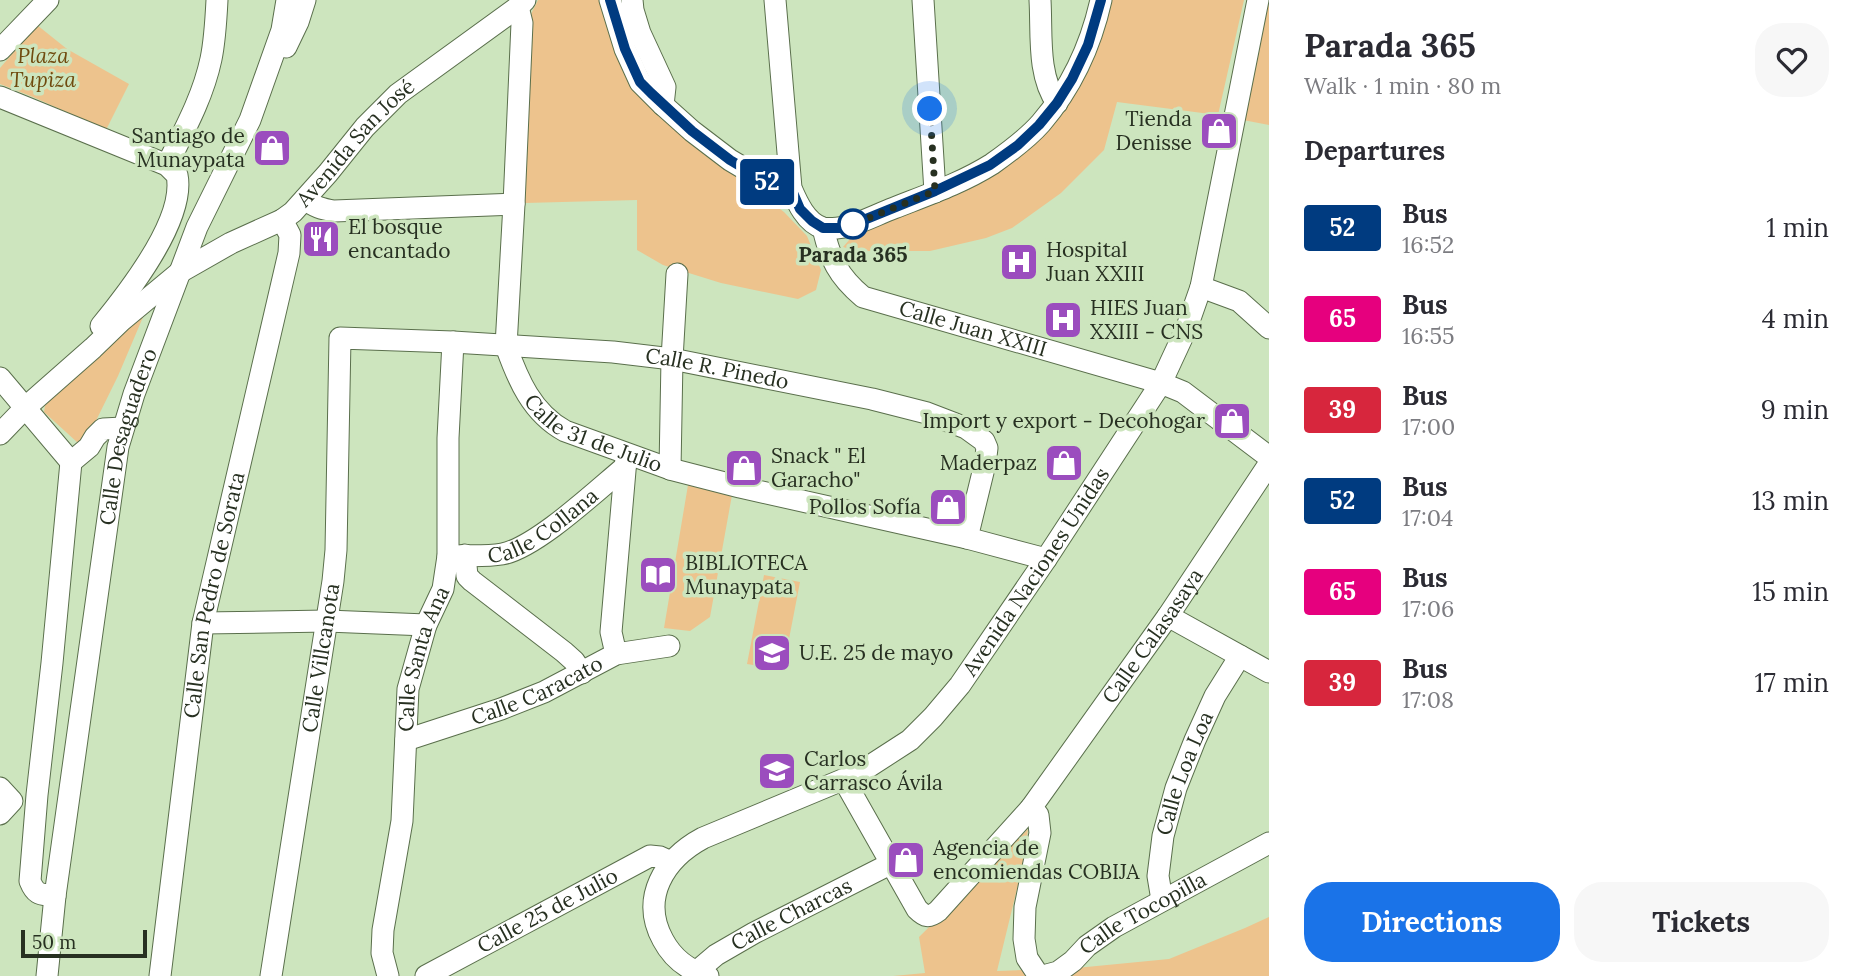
<!DOCTYPE html>
<meta charset="utf-8">
<style>
body{margin:0;font-family:Lora,serif;background:#f7f7f7;color:#2b2b33;height:100vh;display:flex;flex-direction:column;font-size:26px;white-space:nowrap}
*{box-sizing:border-box;margin:0}
p{font-size:23px;color:#7c7c81}
.icon{flex:none;width:38px;height:38px;fill:none;stroke:currentColor;stroke-width:2;stroke-linecap:round;stroke-linejoin:round}
.map{position:relative;flex:1;overflow:hidden}
.drawer{display:flex;flex-direction:column;background:#fff;width:595px}
.drawer>*{flex:none}
.badge{padding:0 14px;border-radius:5px;font-size:24px;line-height:46px}
.scale{position:absolute;left:21px;bottom:18px;width:126px;box-sizing:border-box;padding-left:7px;border:4px solid #273021;border-top:0;font-size:19px;line-height:24px;white-space:nowrap;color:#273021;-webkit-text-stroke:5px #cde5be;paint-order:stroke}
.you{position:absolute;width:35px;height:35px;margin:-18px;border:5px solid #fff;border-radius:50%;background:#1a73e8;box-shadow:0 0 0 10px #1a73e833}
.map>.badge{position:absolute;translate:-50% -50%;box-shadow:0 0 0 4px #fff}
h2{padding:0 35px;font-size:26px;line-height:63px}
.round{display:grid;place-items:center;flex:none;width:74px;height:74px;border-radius:28px;background:#f7f7f7}
.head{display:flex;align-items:center;justify-content:space-between;height:119px;padding:0 35px}
h1{font-size:33px;font-weight:700;line-height:52px}
.primary-button{display:flex;gap:14px;margin-top:auto;padding:14px 35px}
.primary-button a{flex:1;height:80px;border-radius:28px;background:#1a73e8;color:#fff;font-size:28px;font-weight:700;line-height:80px;text-align:center}
.primary-button a+a{background:#f7f7f7;color:#2b2b33}
ul{padding:0;list-style:none}
li{display:flex;align-items:center;gap:21px;height:91px;padding:0 35px}
li div{flex:1}
li b{display:block;font-size:26px}
li em{font-style:normal}
li .badge{min-width:77px;font-weight:700;text-align:center}
main{display:flex;flex:1;min-height:0}
.map>svg:first-child{display:block}
.green{fill:#edc38d}
.lines{fill:none;stroke-linecap:round;stroke-linejoin:round}
.minor-casing{stroke:#5a6f4c;stroke-width:23}
.minor{stroke:#fff;stroke-width:21}
.line-casing{stroke:#fff;stroke-width:16}
.line{stroke:#003b80;stroke-width:10}
.walk{stroke:#273021;stroke-width:7;stroke-dasharray:0 12.6}
.stop-dot{fill:#fff;stroke:#003b80;stroke-width:3.5}
.labels{text-anchor:middle;stroke-width:7;stroke-linejoin:round;paint-order:stroke}
.park-label{font-size:21px;font-style:italic;fill:#6f4a0e;stroke:#cde5be}
.poi-label{font-size:21px;fill:#273021;stroke:#cde5be;text-anchor:start}
.street-label{font-size:21px;fill:#273021;stroke:#cde5be}
.stop-label{font-size:21px;font-weight:bold;fill:#273021;stroke:#cde5be}
</style>
<main>
<div class="map">
<svg width="1269" height="976" viewBox="0 0 1269 976">
<rect width="100%" height="100%" fill="#cde5be"/>
<path class="green" d="M538,0H612L682,136L784,212L807,236L821,270L816,290L798,299L721,283L663,265L637,250V200L525,203L528,20Z
M1112,0H1244L1218,115L1117,102L1104,150L1061,193L1012,228L986,238L930,251H856L843,247L857,231L984,181L1090,65L1103,34Z
M1269,3V125L1243,120Z
M37,25L67,49L129,84L106,130L33,97L0,84V68Z
M146,310L118,376L87,439L78,443L44,412L46,399L120,337L137,316Z
M688,485L732,495L710,617L690,631L664,628Z
M764,575L800,582L783,670L747,664Z
M1028,829L1024,860L997,971L1076,968L1169,959L1245,928L1269,917V976H893L925,973L919,937Z"/>
<g class="lines">
<defs>
<g id="minor">
<path d="M610,0L625,49L640,82L663,105L692,131L730,160L767,182L779,187L791,188"/>
<path d="M632,0L633,10L640,33L665,87L663,105"/>
<path d="M775,0L791,188C797,202 806,223 823,228C828,229 839,228 845,227C861,223 878,214 894,208C927,195 962,183 992,164C1009,152 1027,139 1041,123C1071,88 1091,45 1101,0"/>
<path d="M923,0L935,192"/>
<path d="M1040,0C1042,33 1037,75 1057,103"/>
<path id="s1" d="M518,7L522,23L521,46L514,204L506,346C518,380 532,413 565,431L670,469L740,487L967,538L1046,559"/>
<path d="M286,47L298,22L305,0"/>
<path d="M0,50L48,0"/>
<path d="M0,97L167,165L177,175C186,219 128,293 101,326"/>
<path d="M167,165C184,131 203,97 211,59C215,40 216,20 217,0"/>
<path d="M305,199C314,207 322,209 334,211L514,204"/>
<path id="s2" d="M823,228C830,259 838,276 863,297L1161,383L1183,392L1269,457"/>
<path d="M1201,287L1239,301L1269,328"/>
<path d="M0,378L71,462"/>
<path id="s3" d="M0,434L26,407L93,348L121,321L180,272L231,243L282,220L293,212L328,173L365,127L398,94L518,7L525,0"/>
<path d="M71,462L89,447L95,437L103,429L123,428"/>
<path d="M670,469L672,359L677,274"/>
<path d="M465,555L467,576L472,581L564,652L574,661L582,673"/>
<path id="s4" d="M448,556C466,555 485,557 502,554C536,548 597,490 625,467"/>
<path d="M1168,616L1269,672"/>
<path d="M203,623L327,621L426,625"/>
<path d="M616,654L611,632L626,459"/>
<path id="s5" d="M406,740L501,709L544,692L616,654L669,646"/>
<path id="s6" d="M844,780L917,909C925,917 929,918 938,911L1031,808L1168,616L1269,464"/>
<path d="M0,788L12,801L0,814"/>
<path id="s7" d="M1031,808L1038,815L1040,833L1025,907L1024,939L1027,958L1037,973L1043,976L1058,972L1073,961L1087,946L1114,927L1269,843"/>
<path d="M55,896C41,894 36,896 30,881L37,795L52,663L71,462"/>
<path id="s8" d="M1162,900L1158,876L1163,836L1176,788L1195,740L1215,696L1240,656"/>
<path id="s9" d="M696,972L716,955L754,933L890,864"/>
<path id="s10" d="M47,976L55,896L118,447L134,394L197,227L250,120L282,30L287,0"/>
<path id="s11" d="M160,976L203,623L289,253L290,235L282,220"/>
<path id="s12" d="M271,976L333,581L336,550L340,338L453,342L613,352L672,359L872,399L927,413L966,428L984,441L987,448L985,464L967,538"/>
<path id="s13" d="M388,976L382,953L383,930L402,821L408,689L426,625L443,589L448,556V438L453,342"/>
<path id="s14" d="M426,976L650,856L660,857L671,862"/>
<path id="s15" d="M708,976C688,970 673,959 663,940C640,898 664,859 703,838L859,773L910,740L933,717L960,685L1046,559L1161,383L1187,327L1201,287L1258,0"/>
</g>
</defs>
<use href="#minor" class="minor-casing"/>
<use href="#minor" class="minor"/>
</g>
<g class="lines">
<defs>
<path id="line" d="M610,0L625,49L640,82L651,93L692,131L730,160L767,182L779,187L791,188L800,209L812,221L823,228H844L935,191L990,165L1018,145L1039,125L1057,103L1072,79L1088,45L1101,0"/>
</defs>
<use href="#line" class="line-casing"/>
<use href="#line" class="line"/>
<path class="walk" d="M853,224L844,228L935,191L930,109"/>
</g>
<defs>
<symbol id="shop-square" viewBox="-11 -11 22 22"><rect x="-9" y="-9" width="18" height="18" rx="4" fill="#9b4dbe" stroke="#cde5be"/><path d="M-5-2.5h2.3a2.7 3.5 0 0 1 5.4 0H5L5.5 6h-11ZM-1.5-2.5h3a1.5 2.3 0 0 0-3 0Z" fill="#fff"/></symbol>
<symbol id="restaurant-square" viewBox="-11 -11 22 22"><rect x="-9" y="-9" width="18" height="18" rx="4" fill="#9b4dbe" stroke="#cde5be"/><path d="M-5-6h1v4h1v-4h1v4h1v-4h1v5L-1.5 .5V6h-2V.5L-5-1ZM5-6V6H3V1.5H1.5Q1.5-4 5-6Z" fill="#fff"/></symbol>
<symbol id="hospital-square" viewBox="-11 -11 22 22"><rect x="-9" y="-9" width="18" height="18" rx="4" fill="#9b4dbe" stroke="#cde5be"/><path d="M-5-5h3v3.5h4V-5h3V5h-3V1.5h-4V5h-3Z" fill="#fff"/></symbol>
<symbol id="library-square" viewBox="-11 -11 22 22"><rect x="-9" y="-9" width="18" height="18" rx="4" fill="#9b4dbe" stroke="#cde5be"/><path d="M-6-4Q-3-5.5-.7-3.5V5Q-3 3-6 4ZM6-4Q3-5.5 .7-3.5V5Q3 3 6 4Z" fill="#fff"/></symbol>
<symbol id="school-square" viewBox="-11 -11 22 22"><rect x="-9" y="-9" width="18" height="18" rx="4" fill="#9b4dbe" stroke="#cde5be"/><path d="M0-5L7-2L0 1L-7-2ZM-4 1L0 2.5L4 1V4Q0 6-4 4Z" fill="#fff"/></symbol>
</defs>
<g fill-rule="evenodd">
<use href="#shop-square" x="1197" y="109" width="44" height="44"/>
<use href="#shop-square" x="250" y="126" width="44" height="44"/>
<use href="#restaurant-square" x="299" y="217" width="44" height="44"/>
<use href="#hospital-square" x="997" y="240" width="44" height="44"/>
<use href="#hospital-square" x="1041" y="298" width="44" height="44"/>
<use href="#shop-square" x="1210" y="399" width="44" height="44"/>
<use href="#shop-square" x="1042" y="441" width="44" height="44"/>
<use href="#shop-square" x="722" y="446" width="44" height="44"/>
<use href="#shop-square" x="926" y="485" width="44" height="44"/>
<use href="#library-square" x="636" y="553" width="44" height="44"/>
<use href="#school-square" x="750" y="631" width="44" height="44"/>
<use href="#school-square" x="755" y="749" width="44" height="44"/>
<use href="#shop-square" x="884" y="838" width="44" height="44"/>
</g>
<circle class="stop-dot" cx="853" cy="224" r="14"/>
<g class="labels">
<g class="park-label">
<text x="43" y="63">Plaza<tspan x="43" dy="24">Tupiza</tspan></text>
</g>
<g class="poi-label">
<text x="1192" y="126" text-anchor="end">Tienda<tspan x="1192" dy="24">Denisse</tspan></text>
<text x="245" y="143" text-anchor="end">Santiago de<tspan x="245" dy="24">Munaypata</tspan></text>
<text x="348" y="234">El bosque<tspan x="348" dy="24">encantado</tspan></text>
<text x="1046" y="257">Hospital<tspan x="1046" dy="24">Juan XXIII</tspan></text>
<text x="1090" y="315">HIES Juan<tspan x="1090" dy="24">XXIII - CNS</tspan></text>
<text x="1205" y="428" text-anchor="end">Import y export - Decohogar</text>
<text x="771" y="463">Snack " El<tspan x="771" dy="24">Garacho"</tspan></text>
<text x="1037" y="470" text-anchor="end">Maderpaz</text>
<text x="921" y="514" text-anchor="end">Pollos Sofía</text>
<text x="685" y="570">BIBLIOTECA<tspan x="685" dy="24">Munaypata</tspan></text>
<text x="799" y="660">U.E. 25 de mayo</text>
<text x="804" y="766">Carlos<tspan x="804" dy="24">Carrasco Ávila</tspan></text>
<text x="933" y="855">Agencia de<tspan x="933" dy="24">encomiendas COBIJA</tspan></text>
</g>
<g class="street-label">
<text dy="7" stroke="none"><textPath href="#s3" startOffset="464">Avenida San José</textPath></text>
<text dy="7" stroke="none"><textPath href="#s2" startOffset="196">Calle Juan XXIII</textPath></text>
<text dy="7" stroke="none"><textPath href="#s12" startOffset="1022">Calle R. Pinedo</textPath></text>
<text dy="7" stroke="none"><textPath href="#s1" startOffset="472">Calle 31 de Julio</textPath></text>
<text dy="7" stroke="none"><textPath href="#s10" startOffset="546">Calle Desaguadero</textPath></text>
<text dy="7" stroke="none"><textPath href="#s4" startOffset="103">Calle Collana</textPath></text>
<text dy="7" stroke="none"><textPath href="#s15" startOffset="623">Avenida Naciones Unidas</textPath></text>
<text dy="7" stroke="none"><textPath href="#s11" startOffset="385">Calle San Pedro de Sorata</textPath></text>
<text dy="7" stroke="none"><textPath href="#s6" startOffset="522">Calle Calasasaya</textPath></text>
<text dy="7" stroke="none"><textPath href="#s12" startOffset="322">Calle Villcanota</textPath></text>
<text dy="7" stroke="none"><textPath href="#s13" startOffset="322">Calle Santa Ana</textPath></text>
<text dy="7" stroke="none"><textPath href="#s5" startOffset="140">Calle Caracato</textPath></text>
<text dy="7" stroke="none"><textPath href="#s8" startOffset="131">Calle Loa Loa</textPath></text>
<text dy="7" stroke="none"><textPath href="#s14" startOffset="138">Calle 25 de Julio</textPath></text>
<text dy="7" stroke="none"><textPath href="#s9" startOffset="112">Calle Charcas</textPath></text>
<text dy="7" stroke="none"><textPath href="#s7" startOffset="299">Calle Tocopilla</textPath></text>
</g>
<g class="stop-label">
<text x="853" y="262">Parada 365</text>
</g>
</g>
</svg>
<div class="scale">50 m</div>
<div class="you" style="left:930px;top:109px"></div>
<b class="badge" style="left:767px;top:182px;background:#003b80;color:#fff">52</b>
</div>
<section class="drawer">
<div class="head"><div><h1>Parada 365</h1><p>Walk · 1 min · 80 m</p></div><a class="round"><svg class="icon" aria-label="heart" viewBox="0 0 24 24"><path d="M12 20l-8-8c-3-5 5-10 8-4 3-6 11-1 8 4z"/></svg></a></div>
<h2>Departures</h2>
<ul>
<li><span class="badge" style="background:#003b80;color:#fff">52</span><div><b>Bus</b><p>16:52</p></div><em>1 min</em></li>
<li><span class="badge" style="background:#e6007e;color:#fff">65</span><div><b>Bus</b><p>16:55</p></div><em>4 min</em></li>
<li><span class="badge" style="background:#d7263d;color:#fff">39</span><div><b>Bus</b><p>17:00</p></div><em>9 min</em></li>
<li><span class="badge" style="background:#003b80;color:#fff">52</span><div><b>Bus</b><p>17:04</p></div><em>13 min</em></li>
<li><span class="badge" style="background:#e6007e;color:#fff">65</span><div><b>Bus</b><p>17:06</p></div><em>15 min</em></li>
<li><span class="badge" style="background:#d7263d;color:#fff">39</span><div><b>Bus</b><p>17:08</p></div><em>17 min</em></li>
</ul>
<div class="primary-button"><a>Directions</a><a>Tickets</a></div>
</section>
</main>
